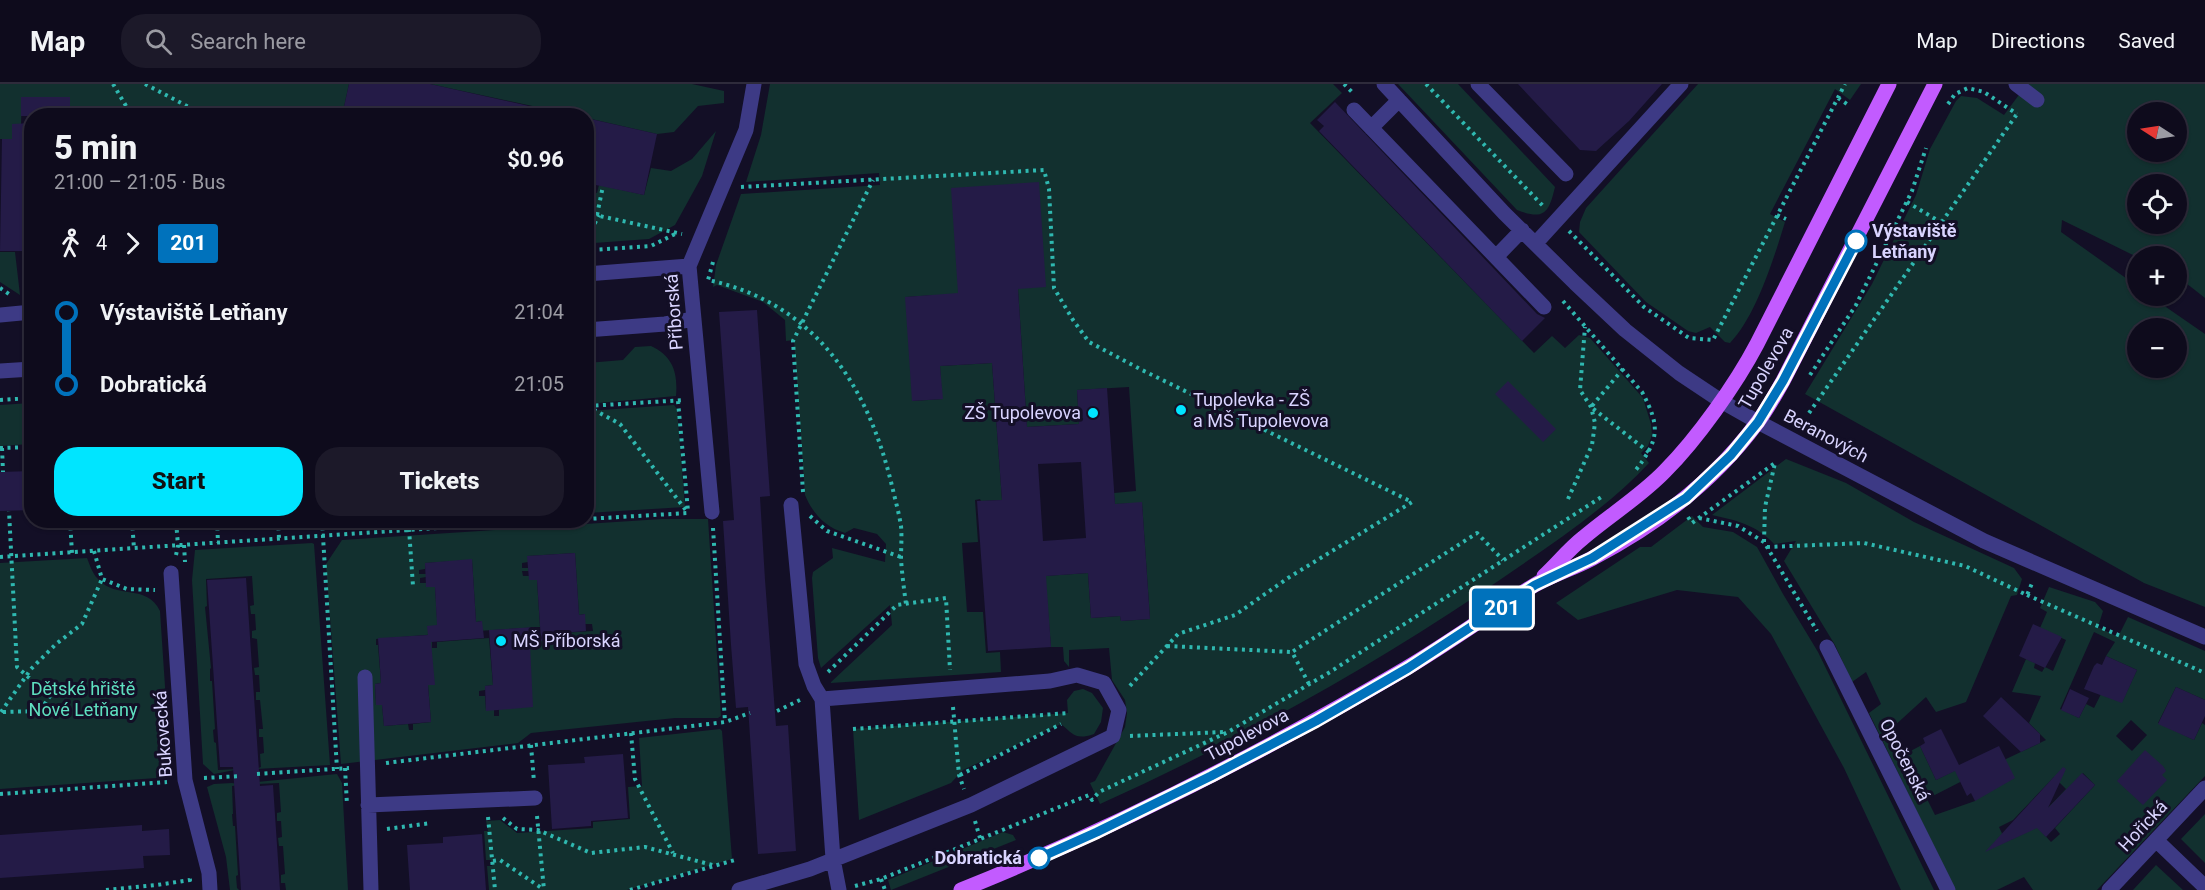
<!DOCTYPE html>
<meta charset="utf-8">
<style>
body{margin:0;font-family:Roboto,sans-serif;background:#1c1929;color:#f1f3f6;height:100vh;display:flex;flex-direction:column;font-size:22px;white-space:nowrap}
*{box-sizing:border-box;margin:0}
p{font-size:20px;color:#9b9ba3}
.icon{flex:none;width:33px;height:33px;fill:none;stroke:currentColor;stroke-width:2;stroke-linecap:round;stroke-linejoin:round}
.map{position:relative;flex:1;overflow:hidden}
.sheet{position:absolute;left:24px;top:24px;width:570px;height:420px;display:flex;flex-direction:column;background:#0e0b1c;border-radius:24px;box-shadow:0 2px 4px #0004,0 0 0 2px #2e2b3b}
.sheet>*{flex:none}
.badge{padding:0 12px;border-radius:4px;font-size:21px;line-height:39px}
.needle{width:39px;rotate:282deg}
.fabs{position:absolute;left:2127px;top:18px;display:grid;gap:12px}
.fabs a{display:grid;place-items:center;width:60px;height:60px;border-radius:50%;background:#0e0b1c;box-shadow:0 2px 4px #0004,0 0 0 2px #2e2b3b;font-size:30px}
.map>.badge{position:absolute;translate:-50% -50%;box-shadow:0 0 0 3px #fff}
.legs{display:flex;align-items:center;gap:9px;height:66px;padding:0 30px;font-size:20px}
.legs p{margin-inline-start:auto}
.headline{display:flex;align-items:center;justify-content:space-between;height:102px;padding:0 30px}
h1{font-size:33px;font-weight:800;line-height:45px}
.action{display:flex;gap:12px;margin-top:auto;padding:12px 30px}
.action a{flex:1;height:69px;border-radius:24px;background:#00e5ff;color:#111;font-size:24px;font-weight:800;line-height:69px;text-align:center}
.action a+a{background:#1c1929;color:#f1f3f6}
ul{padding:0 30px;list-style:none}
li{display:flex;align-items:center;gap:21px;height:72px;font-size:22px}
li i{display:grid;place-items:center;width:9px;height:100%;margin:0 8px;background:currentColor}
li i::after{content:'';width:15px;height:15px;margin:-8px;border:4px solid;border-radius:50%;background:#0e0b1c}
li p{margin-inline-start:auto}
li:first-child i{background:linear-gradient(#0000 50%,currentColor 0)}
li:last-child i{background:linear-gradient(currentColor 50%,#0000 0)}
header{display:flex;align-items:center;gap:36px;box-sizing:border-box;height:84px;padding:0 30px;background:#0e0b1c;border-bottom:2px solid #2e2b3b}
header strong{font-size:28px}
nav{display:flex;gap:33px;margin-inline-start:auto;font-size:21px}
.search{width:420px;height:54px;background:#1c1929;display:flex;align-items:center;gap:15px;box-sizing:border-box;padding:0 21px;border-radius:24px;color:#9b9ba3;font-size:22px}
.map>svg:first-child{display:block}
.green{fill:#12302f;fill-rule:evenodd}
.building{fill:#241b47;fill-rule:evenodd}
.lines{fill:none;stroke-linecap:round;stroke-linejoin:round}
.path{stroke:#2fb8b0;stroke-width:4;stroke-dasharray:3 4.5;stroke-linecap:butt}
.minor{stroke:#3d3a85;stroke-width:15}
.major{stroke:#c25bff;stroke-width:15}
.line-1-casing{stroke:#fff;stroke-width:14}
.line-1{stroke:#0072bc;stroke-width:9}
.stop-1-dot{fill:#fff;stroke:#0072bc;stroke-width:3}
.poi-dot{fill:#00e5ff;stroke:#130f26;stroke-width:2}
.labels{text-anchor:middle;stroke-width:6;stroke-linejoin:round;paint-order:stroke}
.stop-label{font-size:18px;font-weight:bold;fill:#d9d4ff;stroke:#130f26;text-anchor:start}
.street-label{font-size:18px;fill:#d9d4ff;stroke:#130f26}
.poi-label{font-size:18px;fill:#d9d4ff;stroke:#130f26;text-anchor:start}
.park-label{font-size:18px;fill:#5fe0c0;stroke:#130f26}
</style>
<header>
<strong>Map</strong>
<div class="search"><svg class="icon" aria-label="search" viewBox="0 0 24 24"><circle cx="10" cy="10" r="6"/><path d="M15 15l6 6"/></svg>Search here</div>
<nav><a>Map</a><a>Directions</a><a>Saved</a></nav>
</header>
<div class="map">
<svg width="2205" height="806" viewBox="0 0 2205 806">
<rect width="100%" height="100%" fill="#130f26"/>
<path class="green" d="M0,0H349L342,32L70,31V13H22L21,40H12V55H0Z
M430,0H692L724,7V19L698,22L674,48L657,50L587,34L586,32L574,31Z
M770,0H1333L1342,9L1310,39L1534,269L1552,252L1565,264L1579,251L1590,254L1643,314L1651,340L1652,351L1648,362L1641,369L1649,379C1608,423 1556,457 1507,491C1379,579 1242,656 1100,720L1090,699L1095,697L1125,643L1127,629L1125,616L1112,596L1109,564L1069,566V583L1064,577L1063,563H1051L1045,492L1088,489L1091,534L1120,532L1121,537L1150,535L1142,419L1115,420L1114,409L1136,407L1129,303L1077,306L1079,340L1027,343L1018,205L958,209L938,244L935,211L906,213L913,317L942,315L940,282L992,279L1002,416L981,417L980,415L975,416L978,458L962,459L967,528H983L986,569L1000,568L1001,588L830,599L892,541L890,521L821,584L818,574L812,494L813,488L833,474L832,464L885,478L886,460L877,450L854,444L845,449C825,443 813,430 805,411L794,256L786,257L785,236L763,218L717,201L713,203L716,181L741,110L880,101L879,89L746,98L761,51Z
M1398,0H1458L1555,103C1549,128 1545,137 1517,126Z
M1698,0H1861L1850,16L1835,5L1770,130L1785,138C1774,174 1756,232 1730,259L1725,258L1710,243L1696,249L1688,247L1646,218L1579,148L1580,138L1586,124Z
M2027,0H2205V214L2177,192L2176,172L2137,173L2062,136L2061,148L2137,202L2138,212H2150L2205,250V523L2144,499L1805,310L1872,200L1916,111L1930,65L1956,17L1961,12L1977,14L2004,31ZM2138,28H2176V68H2138ZM2138,100H2176V140H2138ZM2138,244H2176V284H2138Z
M716,47L702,92L675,141L649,155L594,159L587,151L586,106L597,109L599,101L644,111L651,84L671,87L692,75Z
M0,168H15L20,211L0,198Z
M651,262C673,272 678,289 676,312L587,320V279L623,276L635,263Z
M31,319V360L0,362V321Z
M674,321L677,325L685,423L587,429V327Z
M1786,375L1846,399L1914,438L2014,484L2022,495L2017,511L2011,512L1966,618L1936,628L1926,613L1892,644L1905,670L1920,662L1936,696L1960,684L1968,694L1927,715L1935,731L1975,717L2006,675L2046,656L2029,639L2041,612L2012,608L2026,575L2035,579L2034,584L2042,588L2045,583L2053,587L2066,556L2040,544L2047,528L2040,524L2049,503L2095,518L2103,527L2098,543L2118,553L2128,533L2205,567V616L2176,603L2158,639L2194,656L2202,639L2205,641V692L2097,806H2033L2024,793L1997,806H1955L1869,629L1881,620L1866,588L1852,598L1835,561L1784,477L1796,457L1774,460C1757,441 1735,436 1712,431ZM2094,548L2115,558L2106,572L2137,586L2123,616L2101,610L2094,624L2086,620L2079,634L2060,625ZM2131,636L2147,651L2132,667L2116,652ZM2083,689L2095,701L2055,744L2060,750L2051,758L2038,744ZM2054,693L2066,705L2023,750L2006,758L1999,743L2013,736Z
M1692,432L1703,443L1733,448L1757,463L1783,510L1818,568L1934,806H1901L1844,684L1771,550L1738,513L1677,506L1578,536L1556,519L1640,463H1651Z
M662,435H708L721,632L718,634H675L531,649L518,659L341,680L326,480L342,456ZM575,469L579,531L585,530V535L580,540H592L593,547L561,549V555L556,556L555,549L529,552L535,556V561H529L499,626V632H494V626H486L485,612H479V607L485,606V602L493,601L489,554L437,558V564H432V558H425L434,601H428L431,638L413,640V646H409L408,640L384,642L382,621H376L375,600L381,599L378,561H376V555L438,550L435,503H427L426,499H420V494L426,493V490H419V486L425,485V479L472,476L476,538L482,537L477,547L540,543L537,496H530L529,492H523L522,487H529L528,484H522V479L528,478V472Z
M312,459L314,460L330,681L256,685L261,683L260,670L264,669L263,653H259V645H263L260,616H256V608H260L259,591H255L254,584L259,583L257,555L252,554V547L256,546L255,530H251L250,522L254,521L252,492L206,495L207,522L205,523L211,584L210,585V597H212L215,645L213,646L214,658L216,659L218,686L240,685L214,690L203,680L192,496L195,466Z
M87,474C90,481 92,489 98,495C116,516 147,499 160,527L171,693L0,705V479Z
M1083,605L1092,609L1103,624L1101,638L1094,650C1076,656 1074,651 1061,640L963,686L951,699L859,736L853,645L1068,629L1067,616L1074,607Z
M720,645L722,647L732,775L627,806H489L487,782H492L491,776H486L484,747H488L486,737L500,736L517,749L593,744V738L630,735L628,703L642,702L639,654Z
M337,690L342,699L348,806H286L285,799H281V791L285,790L283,762H279L278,754L282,753L281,737H277V729L281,728L279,699L257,700V698Z
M232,699L241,701L232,702L233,730H232L233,742H235L238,791L236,792L237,804L239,806H230L226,773L207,703L214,700Z
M2205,730V779L2181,755Z
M1003,748L1013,751L1016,756L891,806L888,796Z
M2156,781L2183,806H2133Z"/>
<path class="building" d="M349,0H430L538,24L537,32H342Z
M1518,0H1662L1629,37L1596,67L1580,66Z
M21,13H70V32H21Z
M1335,18L1537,230L1545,234L1522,257L1319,47L1324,42L1317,36Z
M586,34L657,50L644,111L586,99Z
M32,39L29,167H0L2,55H12V40Z
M1039,98L1046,203L1018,205L1027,343L1079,340L1077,306L1107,304L1115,420L1142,418L1150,535L1121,537L1120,532L1091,534L1088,489L1046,492L1051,563L988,567L977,417L1002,416L992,279L940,282L943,315L912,317L905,213L958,209L951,104ZM1081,378L1086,454L1043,457L1038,380Z
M757,226L770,412L760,413L765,496L776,642L788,641L796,767L758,770L748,623L736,624L731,561L723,437L734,436L719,228Z
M1508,297L1556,345L1543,358L1495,310Z
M32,387V426L0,427V388Z
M575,469L579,531L585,530L586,547L561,549V555L541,557L537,496H529L527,472Z
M472,475L476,538L482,537L484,554L431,558L435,601H428L431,638L384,642L382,621H376L375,600L381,599L378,554L428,551L427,542L437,541L435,503H426L425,479Z
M246,494L260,702L273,701L280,806H241L233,683H220L207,496Z
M2033,540L2062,553L2045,584L2019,572Z
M535,543V561H530L533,623L486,627L485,602L493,601L489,546Z
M2106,572L2137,586L2122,619L2084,605L2094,582L2097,579L2102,581Z
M2176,603L2205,616V632L2194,656L2158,640Z
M2070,605L2089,614L2079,634L2061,626Z
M2001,613L2040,650V659L2021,668L1983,632Z
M1941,645L1959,681L1999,662L2015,694L1975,717L1971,709L1967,712L1955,687L1936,696L1920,662L1925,659L1923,654Z
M2145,666L2163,682L2166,687L2162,691L2167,696L2143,721L2117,697Z
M623,670L628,734L591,737V742L552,745L548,681L585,679L584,673Z
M2063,683L2066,685L2048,724L2082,689L2095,701L2046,753L2037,744L1985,768Z
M142,741V747L169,745L170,771L143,772L144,784L0,794V751Z
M482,750L486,806H410L407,761L443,759V753Z"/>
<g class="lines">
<path class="path" d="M113,0L132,32
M145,0L206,32
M1344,0L1353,9
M1426,0L1544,123
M1838,14L1847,20
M1948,20L1955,10L1968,4L1984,8L2017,30
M741,103L1044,86L1049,105L1054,204L1073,236L1089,258L1142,286L1412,418L1288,494L1235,531L1178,550L1127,605
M1907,118L1942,139
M586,129L682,150
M597,131L603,102
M1777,131L1786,135
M1569,147L1644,223L1689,254L1713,256L1845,0
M586,153L591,166L651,162L677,149
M588,153L599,131
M713,178L708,196C815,219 868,301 892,402C895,415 899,429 901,442C902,453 901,464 901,475C902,490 904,505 906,520
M0,204L9,210
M1563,217L1642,308C1661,343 1659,356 1635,387
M1623,285L1591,323L1650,369
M1810,291L1856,221L1912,107L1926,64
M0,316L32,314
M678,317L688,427
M587,322L620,340L688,429
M588,322L685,316
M1809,329L2017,30
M0,364L32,363
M2,364L3,388
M803,408L793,257L873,96
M1568,415L1592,361L1595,339L1591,323L1580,306L1585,243
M810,432L827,447L901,473
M1688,433L1692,439L1775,379
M1699,434L1738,442L1764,458L1817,547
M586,435L688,429
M70,436L72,469
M132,436L134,465
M217,436L218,459
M278,436L279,454
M322,436L337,685
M713,444L725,638
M409,445L413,502
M1764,458L1765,423L1775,379
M184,461L185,478
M1767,463L1864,459L1965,482L2027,511L2033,497
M94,467L102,495L127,505L155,506
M176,471L178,462L176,436
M0,473L558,436
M2027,511L2205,589
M1167,562L1292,568
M828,588L897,521L946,514L950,586
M1309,600L1292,568L1477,449L1503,476
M953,623L959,691L964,705
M777,627L802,615
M1,628L31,585L56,560L82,540L102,495
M3,628L40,627L50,612L17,583L9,427
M853,645L1069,629
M631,649L635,695L673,769
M1130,652L1224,648
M531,661L534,698
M386,679L725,638L750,629
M345,684L347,721
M257,690L349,684
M960,691L1061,640
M204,694L241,692
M0,710L167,698
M537,732L544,806
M488,733L495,806
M503,734L517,745L538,746L591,769L645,763L716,782
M975,737L980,754
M387,745L431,739
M493,777L500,776L543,805
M881,795L885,806
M855,802L881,795L1089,711L1092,716L1099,708L1228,648L1330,588L1603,412
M106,806L157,801L190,796L189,794
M630,806L735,776"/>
<path class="minor" d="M1384,0L1504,129L1575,199L1625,246L1679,289L1721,317L1758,338L1984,457L2205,553
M1478,0L1566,90
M2016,0L2037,16
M1354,26L1544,223
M1371,44L1399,16
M1536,159L1681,0
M1496,173L1522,146
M586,190L689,182
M0,231L32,228
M586,246L665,240L694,235
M0,287L32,285
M791,421L806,580L814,602L822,615L833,775L839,806
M712,428L689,182L746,46L754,0
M171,489L185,696L209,789L210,806
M1827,563L1948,806
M365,593L371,806
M368,721L535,714
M2157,757L2205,803
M739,806L810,785L971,721L1113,652L1119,626L1104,599L1077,591L1050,597L822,615
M2109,806L2205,704"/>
<path class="major" d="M1544,492C1557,480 1569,465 1583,454C1610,431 1641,412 1665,387C1697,355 1736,300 1757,260L1889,0
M961,806C1115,744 1262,669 1405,585C1449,559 1490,529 1533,502C1551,491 1572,485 1591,475C1655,442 1714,397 1757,339C1767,326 1775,311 1783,297L1935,0"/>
</g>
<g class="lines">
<defs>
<path id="line-1" d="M1039,774L1097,748L1211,692L1316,637L1408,584L1535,501L1592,474L1686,414L1731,371L1758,338L1783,297L1856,157"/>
</defs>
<use href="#line-1" class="line-1-casing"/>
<use href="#line-1" class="line-1"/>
</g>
<g class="stop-1-dot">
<circle cx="1856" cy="157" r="10"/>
<circle cx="1039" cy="774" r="10"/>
</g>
<g class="poi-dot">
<circle cx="1181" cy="326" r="6"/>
<circle cx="1093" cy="329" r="6"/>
<circle cx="501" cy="557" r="6"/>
</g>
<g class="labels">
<g class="stop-label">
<text x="1872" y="153">Výstaviště<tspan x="1872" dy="21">Letňany</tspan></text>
<text x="1022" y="780" text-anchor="end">Dobratická</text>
</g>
<g class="street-label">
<text transform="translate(674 228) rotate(-94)" y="6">Příborská</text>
<text transform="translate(1766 284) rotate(-60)" y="6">Tupolevova</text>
<text transform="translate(1826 352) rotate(28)" y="6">Beranových</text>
<text transform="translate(163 650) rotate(-94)" y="6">Bukovecká</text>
<text transform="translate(1247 651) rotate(-28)" y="6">Tupolevova</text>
<text transform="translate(1905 676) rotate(63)" y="6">Opočenská</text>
<text transform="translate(2143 742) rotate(-47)" y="6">Hořická</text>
</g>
<g class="poi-label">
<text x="1193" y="322">Tupolevka - ZŠ<tspan x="1193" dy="21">a MŠ Tupolevova</tspan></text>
<text x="1081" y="335" text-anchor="end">ZŠ Tupolevova</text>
<text x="513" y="563">MŠ Příborská</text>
</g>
<g class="park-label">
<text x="83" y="611">Dětské hřiště<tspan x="83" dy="21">Nové Letňany</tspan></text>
</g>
</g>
</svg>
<div class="fabs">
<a><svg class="needle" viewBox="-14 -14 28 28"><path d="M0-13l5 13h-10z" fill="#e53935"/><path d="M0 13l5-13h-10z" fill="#9b9ba3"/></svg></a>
<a><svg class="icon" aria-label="locate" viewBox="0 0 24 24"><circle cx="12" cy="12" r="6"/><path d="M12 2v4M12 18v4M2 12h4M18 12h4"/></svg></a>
<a>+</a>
<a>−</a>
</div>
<b class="badge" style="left:1502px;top:524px;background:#0072bc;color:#fff">201</b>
<section class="sheet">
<div class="headline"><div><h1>5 min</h1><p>21:00 – 21:05 · Bus</p></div><b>$0.96</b></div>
<div class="legs"><svg class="icon" aria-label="walk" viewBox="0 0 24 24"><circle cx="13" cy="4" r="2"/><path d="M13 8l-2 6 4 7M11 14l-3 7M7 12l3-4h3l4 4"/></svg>4<svg class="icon" aria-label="forward" viewBox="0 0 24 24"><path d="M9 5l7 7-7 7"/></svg><b class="badge" style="background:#0072bc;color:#fff">201</b></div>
<ul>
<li><i style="color:#0072bc"></i><b>Výstaviště Letňany</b><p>21:04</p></li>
<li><i style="color:#0072bc"></i><b>Dobratická</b><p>21:05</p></li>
</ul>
<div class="action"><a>Start</a><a>Tickets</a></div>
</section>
</div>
